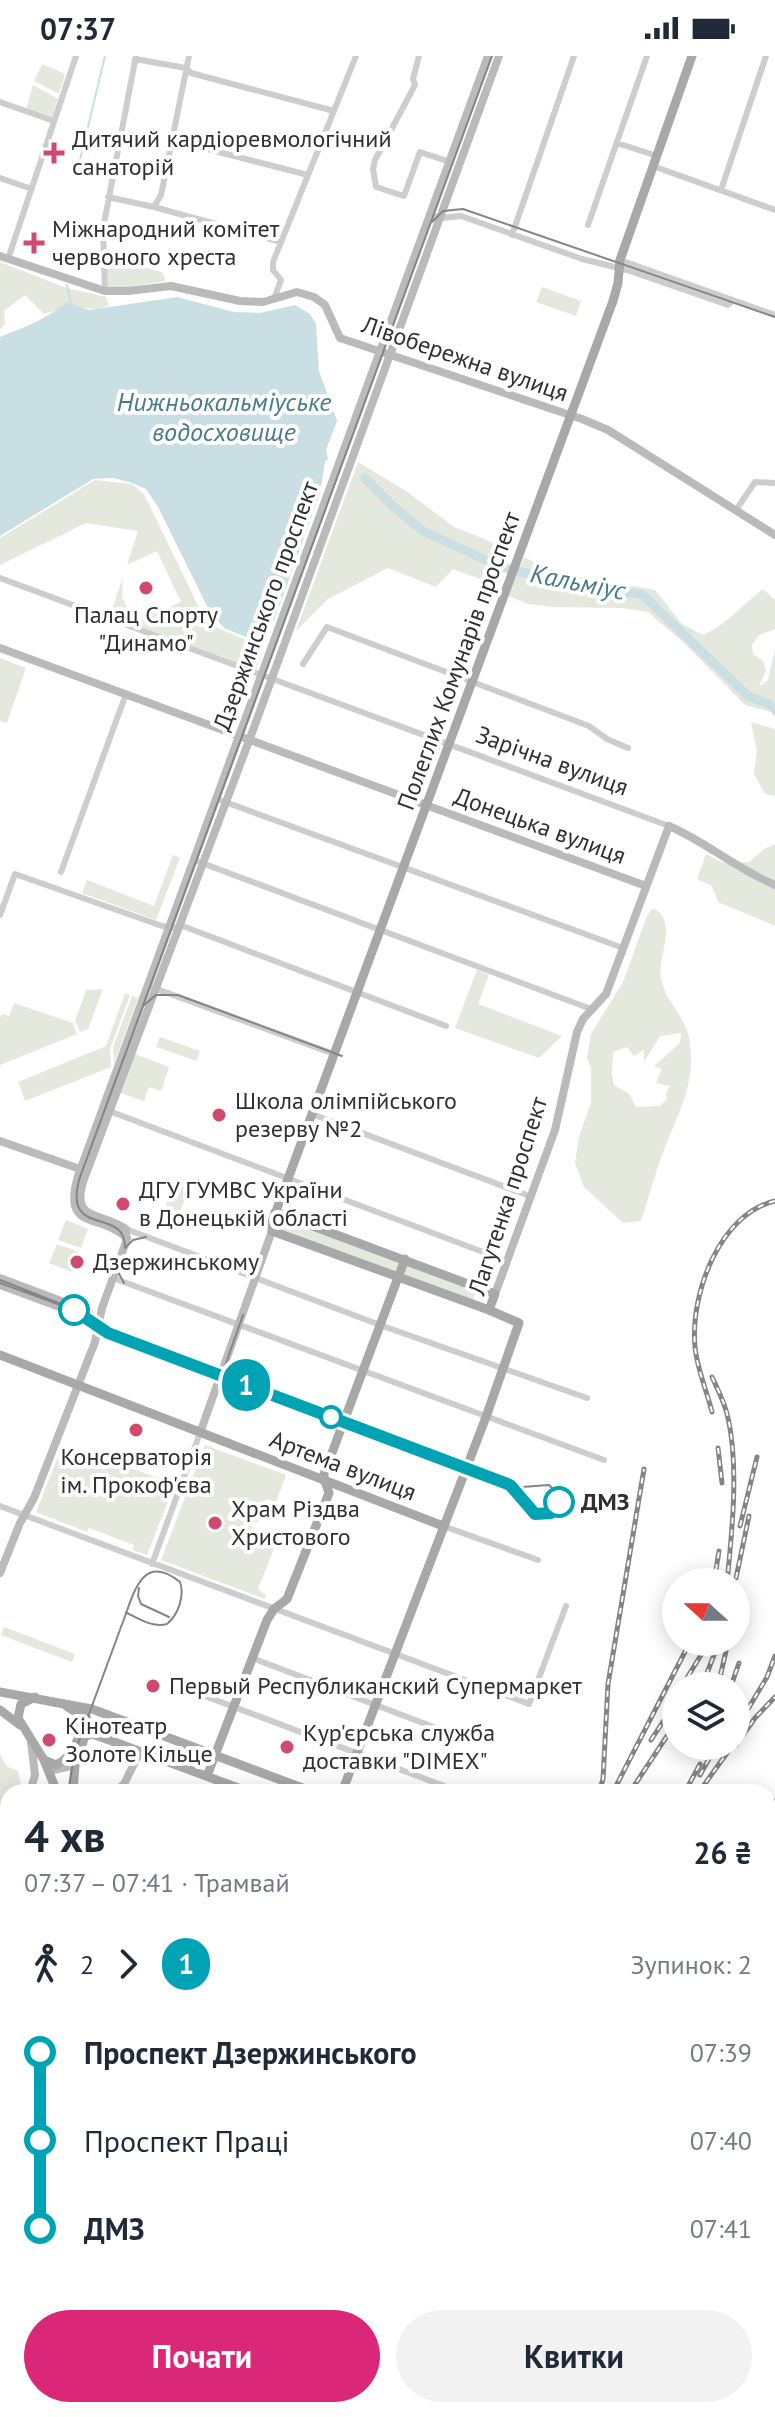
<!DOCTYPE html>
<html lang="uk">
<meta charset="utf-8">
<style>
body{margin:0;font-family:"PT Sans",sans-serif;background:#f2f2f3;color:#1f2937;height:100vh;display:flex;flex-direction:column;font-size:30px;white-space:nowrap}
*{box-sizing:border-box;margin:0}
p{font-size:26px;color:#747a83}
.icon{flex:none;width:44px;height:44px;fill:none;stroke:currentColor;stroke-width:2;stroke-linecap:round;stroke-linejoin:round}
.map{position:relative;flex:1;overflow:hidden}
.side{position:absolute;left:0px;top:1728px;width:776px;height:634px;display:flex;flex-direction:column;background:#fff;border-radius:24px 24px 0 0;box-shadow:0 4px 20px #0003}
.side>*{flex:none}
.badge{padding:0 16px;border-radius:26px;font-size:28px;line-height:52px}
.needle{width:52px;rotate:291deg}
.fabs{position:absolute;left:662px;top:1512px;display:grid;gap:16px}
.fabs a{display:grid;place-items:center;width:88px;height:88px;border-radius:50%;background:#fff;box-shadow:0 4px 20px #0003;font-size:40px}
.map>.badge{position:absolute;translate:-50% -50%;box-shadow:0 0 0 4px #fff}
.legs{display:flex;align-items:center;gap:12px;height:88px;padding:0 24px;font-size:26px}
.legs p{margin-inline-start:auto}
.head{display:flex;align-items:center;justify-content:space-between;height:136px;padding:0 24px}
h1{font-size:44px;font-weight:800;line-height:60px}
.primary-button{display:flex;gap:16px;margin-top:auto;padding:16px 24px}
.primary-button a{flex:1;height:92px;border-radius:48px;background:#db2777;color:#fff;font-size:32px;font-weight:800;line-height:92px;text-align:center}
.primary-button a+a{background:#f2f2f3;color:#1f2937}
ul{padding:0 24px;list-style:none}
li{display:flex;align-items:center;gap:28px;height:88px;font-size:30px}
li i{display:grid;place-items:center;width:12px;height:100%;margin:0 10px;background:currentColor}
li i::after{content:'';width:20px;height:20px;margin:-10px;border:6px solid;border-radius:50%;background:#fff}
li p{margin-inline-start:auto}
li:first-child i{background:linear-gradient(#0000 50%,currentColor 0)}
li:last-child i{background:linear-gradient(currentColor 50%,#0000 0)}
.status{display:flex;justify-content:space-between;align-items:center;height:56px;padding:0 40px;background:#fff;direction:ltr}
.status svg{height:22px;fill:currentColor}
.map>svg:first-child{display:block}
.green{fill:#e5e8dd;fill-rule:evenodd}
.water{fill:#c9dfe4}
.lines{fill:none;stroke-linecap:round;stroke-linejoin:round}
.stream{stroke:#c9dfe4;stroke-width:2}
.river{stroke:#c9dfe4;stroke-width:9}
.street{stroke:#cdcdcd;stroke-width:6}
.secondary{stroke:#bababa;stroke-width:8}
.primary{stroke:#a8a8a8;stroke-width:9}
.tram{stroke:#858585;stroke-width:2}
.rail-casing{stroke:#858585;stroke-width:5}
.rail{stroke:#fff;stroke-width:2;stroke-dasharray:6;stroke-linecap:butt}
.line-1-casing{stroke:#fff;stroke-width:18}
.line-1{stroke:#00a3b4;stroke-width:12}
.poi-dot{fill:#cf4a6e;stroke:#fff;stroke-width:3}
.stop-1-dot{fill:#fff;stroke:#00a3b4;stroke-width:4}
.labels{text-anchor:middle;stroke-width:8;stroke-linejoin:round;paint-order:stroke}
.poi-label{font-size:24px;fill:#303030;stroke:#fff;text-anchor:start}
.street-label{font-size:24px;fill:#303030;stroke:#fff}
.stop-label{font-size:24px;font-weight:bold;fill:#303030;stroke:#fff;text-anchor:start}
.water-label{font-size:26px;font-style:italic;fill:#487c88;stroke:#fff}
</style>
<div class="status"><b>07:37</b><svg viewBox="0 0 49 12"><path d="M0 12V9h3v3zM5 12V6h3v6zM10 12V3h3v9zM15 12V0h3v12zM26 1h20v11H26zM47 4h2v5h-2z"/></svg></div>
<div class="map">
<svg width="775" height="2361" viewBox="0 0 775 2361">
<rect width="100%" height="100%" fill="#fff"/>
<path class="green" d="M42,8L65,18L59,38L34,25Z
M33,29L58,43L52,61L26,53Z
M105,201L162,216L166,225L128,231H106Z
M0,206L67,232L106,241L109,249C93,258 81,249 65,248L60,253L44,258L25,239L4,255L5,268L0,273Z
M542,231L581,245L576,260L536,246Z
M358,406L406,435L454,471L511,494L496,529L453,513L436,531L388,512L328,543L296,575Z
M95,424L132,428L144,438L204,562L213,570L246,584L262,597L256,614L110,560L123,521L122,541L134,566L181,546L157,495L127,509L138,475L86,467L0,509V482Z
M524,501C565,523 609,525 655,534L682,568L703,579C726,569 742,549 763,533L775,544V573L759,579L752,589L753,598L763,605L766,614L759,631L768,624L775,593V662L771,656L745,649L684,587L648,556L622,552L553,551L528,548L508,540Z
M0,602L26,612L7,667L0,665Z
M751,666L775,673V740L765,738L754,718L757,695Z
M775,788V870L718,846L712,830L697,823L706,798L722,806H749L764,793Z
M173,799L180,802L156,864L82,837L87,824L154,850Z
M655,853C678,868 657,901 661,922C665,946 685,959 689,982C697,1027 679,1054 664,1094C655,1117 649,1141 641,1165L623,1167L584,1131L575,1107L579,1081L591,1046V1013L587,1001L591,978L623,926L647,860L651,854ZM681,977L680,987L654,1010L662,1013L656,1027L670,1030L666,1037L667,1043L660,1050L636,1051L629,1038L614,1029L612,1019L613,996L627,991L634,1000L644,994V1006L660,980Z
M477,914L489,919L478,948L562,980L539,1002L455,972Z
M103,933L88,973L80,976L75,965L86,934Z
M125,937L130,939L110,993L111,1011L25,1045L18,1026L106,990Z
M132,940L138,942L114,1008L113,991Z
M14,947L73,967L77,978L0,1009V962L2,958L9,960Z
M160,981L200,995L197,1005L156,991Z
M132,997L169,1011L161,1035L149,1031L144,1045L118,1036Z
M176,1122L190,1127L180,1156L165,1151Z
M283,1161L401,1204L396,1218L278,1174Z
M66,1164L88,1173L81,1192L58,1184Z
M57,1188L79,1196L72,1216L49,1207Z
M407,1208L477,1234L472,1246L402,1220Z
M205,1389L286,1419L276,1446L266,1443L257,1467L254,1466L250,1475L277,1485L258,1533L266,1539L265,1543L161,1504Z
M60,1396L88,1407L91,1404L110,1411L116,1407L175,1428L147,1499L133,1494L134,1489L89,1472L87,1476L36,1456Z
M4,1571L75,1598L72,1606L1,1579Z
M0,1698L6,1710L18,1715L21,1729L14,1736H8V1749L0,1767Z
M220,2354H302L280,2361H222Z"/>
<path class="water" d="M177,241L234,256L260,257L295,249L310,258L316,268L319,315L337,365L326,394L328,403L325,406L320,437L274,565L261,575L246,581L224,572L210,556L158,451L146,433L132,427L114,422L93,423L0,480V281C23,272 48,262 67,246L89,254Z"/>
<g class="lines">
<path class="stream" d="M78,112L105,0
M67,229L71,248"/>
<path class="river" d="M365,422L395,452L423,475L501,511L589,533L642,538L748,640L769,648L775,653
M768,1921L775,1919
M0,1931L8,1934"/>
<path class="street" d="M419,0L413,23L415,29L375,104L373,113L376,131L404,140L420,96L450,106
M135,3L186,12L191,17L334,55
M0,46L54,65
M172,84L308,119
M617,87L657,100
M653,110L775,154
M0,122L32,133
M721,134L766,0
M108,141L154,151L281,186
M154,151L161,139L189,0
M432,159L441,162L461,160L582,203L627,214L728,249L733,245
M588,169L647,0
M512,179L574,0
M8,203L76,0
M620,204L775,259
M105,235L103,173L136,0
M274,243L281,224L273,214V206L356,0
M736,454L755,426L775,427
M0,522L669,770
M303,608L327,571L589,670L607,683L628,692
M217,743L623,892
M194,804L591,953
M61,816L126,638
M0,859L15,818L162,870L176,872L180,869L446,970
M154,932L334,998
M109,1055L507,1205
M312,1058L532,1141
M126,1173L380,1269L587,1342
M113,1222L604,1404
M465,1414L504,1429L507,1423L467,1408
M0,1450L529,1648L566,1550
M443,1470L538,1504
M152,1508L200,1377
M252,1602L452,1678
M189,1634L460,1736
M768,1942L774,1968
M768,2002H775
M768,2137L775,2134
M768,2257L775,2254
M768,2310L775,2307
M752,2354L754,2361
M319,2360L337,2354
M485,2361L506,2354
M770,2361L775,2359"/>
<path class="secondary" d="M0,200L105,235H128L171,230L240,245L263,246L297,236L314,241L325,249L340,282L582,363L608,374L775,479
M0,592L646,830
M0,1085L80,1113
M127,1182C99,1156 62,1176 78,1120L488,0
M0,1222L85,1254L110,1274L467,1408
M0,1229L73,1256L115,1282
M495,1238L555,1074L577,976L583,963L606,938L669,770C706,786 737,813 775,829
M146,1294L465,1414
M200,1377L272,1175
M0,1517L20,1467L34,1442L95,1286L102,1252L126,1186V1173C99,1155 70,1166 84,1123L249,685L499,0
M49,1715L75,1709
M30,1736L35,1719L31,1686
M115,1736L124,1728L140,1696
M0,1803L8,1785
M0,2049L8,2040
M0,2065L8,2056
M768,2066L775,2063
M621,2354L623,2361"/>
<path class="primary" d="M275,1156L495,1238L489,1254L519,1267L486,1361L342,1736
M489,1254L272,1175V1166L613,245L618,227L620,204L692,0
M0,1299L443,1470
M324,1425V1418L405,1203
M0,1636L64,1648L78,1658C85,1676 73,1701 56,1709L44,1704
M35,1641L21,1648L18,1662L44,1704L57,1736
M64,1648L92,1653L313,1736
M0,1654L20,1669
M86,1680L92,1678L109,1684L249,1736
M207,1720L267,1564L274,1553L287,1543L329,1437L325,1425
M73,1736L75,1709L89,1668L85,1658L74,1652
M195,2354L197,2361
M205,2354L207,2361"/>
<path class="tram" d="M432,166L443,155L463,153L775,261
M144,949L156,939H178L342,1000
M125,1192C126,1149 61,1184 80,1121L492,0
M125,1192L133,1184L146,1181
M118,1208V1216L124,1227
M0,1224L84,1257L109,1275L511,1427L522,1431L549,1429L557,1437L556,1447L549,1455L538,1454L515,1431L108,1277L90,1262L74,1254L0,1227
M236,1324L229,1319L225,1310L243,1259
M139,1532L138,1540L141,1548L169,1561
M68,1736L75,1696L121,1571C133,1542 140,1494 180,1526C185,1540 178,1559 167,1568C153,1572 139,1563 127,1557L126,1556
M200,2354L202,2361"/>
<defs>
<path id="rail" d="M712,1321C718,1334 725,1347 728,1362C739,1410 732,1477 727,1526
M712,1356C707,1335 697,1313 695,1291C690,1239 719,1158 775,1145
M718,1392L722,1427
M740,1470L757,1401
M736,1522L749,1460
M714,1526L719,1495
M682,1630L709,1586
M702,1630L719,1586
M718,1630L726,1595
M731,1630L739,1607
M736,1673L767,1621L775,1600
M651,1684L676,1646
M736,1689L755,1662L775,1641
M700,1719L716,1690
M599,1736L603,1723L608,1628L644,1413
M613,1736L690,1586
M630,1736L669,1677
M685,1736L700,1708
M699,1736L732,1690
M768,1752L775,1745
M768,1826L775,1821
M768,1838L775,1837
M768,1864L775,1862
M768,1888L775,1885
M0,1902L8,1904
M768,1903L775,1901
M0,1915L8,1920
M768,1919L775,1917"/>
</defs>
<use href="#rail" class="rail-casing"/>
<use href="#rail" class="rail"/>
</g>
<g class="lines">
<defs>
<path id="line-1" d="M74,1254L108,1277L510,1429L535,1458L551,1457L559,1446"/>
</defs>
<use href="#line-1" class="line-1-casing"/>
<use href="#line-1" class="line-1"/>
</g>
<g class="poi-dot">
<path d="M50 85h8v8h8v8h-8v8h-8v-8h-8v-8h8z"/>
<path d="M30 175h8v8h8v8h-8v8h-8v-8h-8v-8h8z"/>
<circle cx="146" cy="532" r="8"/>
<circle cx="219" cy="1059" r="8"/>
<circle cx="123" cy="1148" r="8"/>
<circle cx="77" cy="1206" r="8"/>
<circle cx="136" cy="1374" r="8"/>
<circle cx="215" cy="1467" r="8"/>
<circle cx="153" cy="1630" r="8"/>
<circle cx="49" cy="1684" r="8"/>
<circle cx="287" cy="1691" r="8"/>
</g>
<g class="stop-1-dot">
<circle cx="74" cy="1254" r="14"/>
<circle cx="331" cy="1361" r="10"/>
<circle cx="559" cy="1446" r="14"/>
</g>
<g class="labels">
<g class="poi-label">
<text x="72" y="91">Дитячий кардіоревмологічний<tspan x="72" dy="28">санаторій</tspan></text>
<text x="52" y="181">Міжнародний комітет<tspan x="52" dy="28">червоного хреста</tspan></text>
<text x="146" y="567" text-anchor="middle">Палац Спорту<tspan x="146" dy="28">"Динамо"</tspan></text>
<text x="235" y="1053">Школа олімпійського<tspan x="235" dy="28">резерву №2</tspan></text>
<text x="139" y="1142">ДГУ ГУМВС України<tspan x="139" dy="28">в Донецькій області</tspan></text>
<text x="93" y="1214">Дзержинському</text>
<text x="136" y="1409" text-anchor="middle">Консерваторія<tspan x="136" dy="28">ім. Прокоф'єва</tspan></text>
<text x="231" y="1461">Храм Різдва<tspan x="231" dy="28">Христового</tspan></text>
<text x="169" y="1638">Первый Республиканский Супермаркет</text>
<text x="65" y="1678">Кінотеатр<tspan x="65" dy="28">Золоте Кільце</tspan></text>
<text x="303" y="1685">Кур'єрська служба<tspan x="303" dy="28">доставки "DIMEX"</tspan></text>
</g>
<g class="street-label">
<text transform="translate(465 303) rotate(19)" y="8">Лівобережна вулиця</text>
<text transform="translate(266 550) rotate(-70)" y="8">Дзержинського проспект</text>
<text transform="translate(459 605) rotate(-70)" y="8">Полеглих Комунарів проспект</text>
<text transform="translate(552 705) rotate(20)" y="8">Зарічна вулиця</text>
<text transform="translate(540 770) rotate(20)" y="8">Донецька вулиця</text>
<text transform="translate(508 1140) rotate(-72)" y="8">Лагутенка проспект</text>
<text transform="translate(343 1410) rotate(21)" y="8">Артема вулиця</text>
</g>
<g class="stop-label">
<text x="581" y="1454">ДМЗ</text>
</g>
<g class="water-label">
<text x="224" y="355">Нижньокальміуське<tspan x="224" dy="30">водосховище</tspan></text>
<text transform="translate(578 526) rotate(11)" y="9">Кальміус</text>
</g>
</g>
</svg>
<div class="fabs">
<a><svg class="needle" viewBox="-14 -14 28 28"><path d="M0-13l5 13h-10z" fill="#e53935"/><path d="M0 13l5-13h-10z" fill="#747a83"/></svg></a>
<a><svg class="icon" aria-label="layers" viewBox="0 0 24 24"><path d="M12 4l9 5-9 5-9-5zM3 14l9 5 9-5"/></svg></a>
</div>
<b class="badge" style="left:246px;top:1329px;background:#00a3b4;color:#fff">1</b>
<section class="side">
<div class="head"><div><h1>4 хв</h1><p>07:37 – 07:41 · Трамвай</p></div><b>26 ₴</b></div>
<div class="legs"><svg class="icon" aria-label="walk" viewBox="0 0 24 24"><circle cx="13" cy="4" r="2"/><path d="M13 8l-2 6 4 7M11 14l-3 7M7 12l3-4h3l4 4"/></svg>2<svg class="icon" aria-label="forward" viewBox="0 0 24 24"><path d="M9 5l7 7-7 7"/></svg><b class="badge" style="background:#00a3b4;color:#fff">1</b><p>Зупинок: 2</p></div>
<ul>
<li><i style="color:#00a3b4"></i><b>Проспект Дзержинського</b><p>07:39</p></li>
<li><i style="color:#00a3b4"></i><span>Проспект Праці</span><p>07:40</p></li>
<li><i style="color:#00a3b4"></i><b>ДМЗ</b><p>07:41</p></li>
</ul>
<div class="primary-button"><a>Почати</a><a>Квитки</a></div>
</section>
</div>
